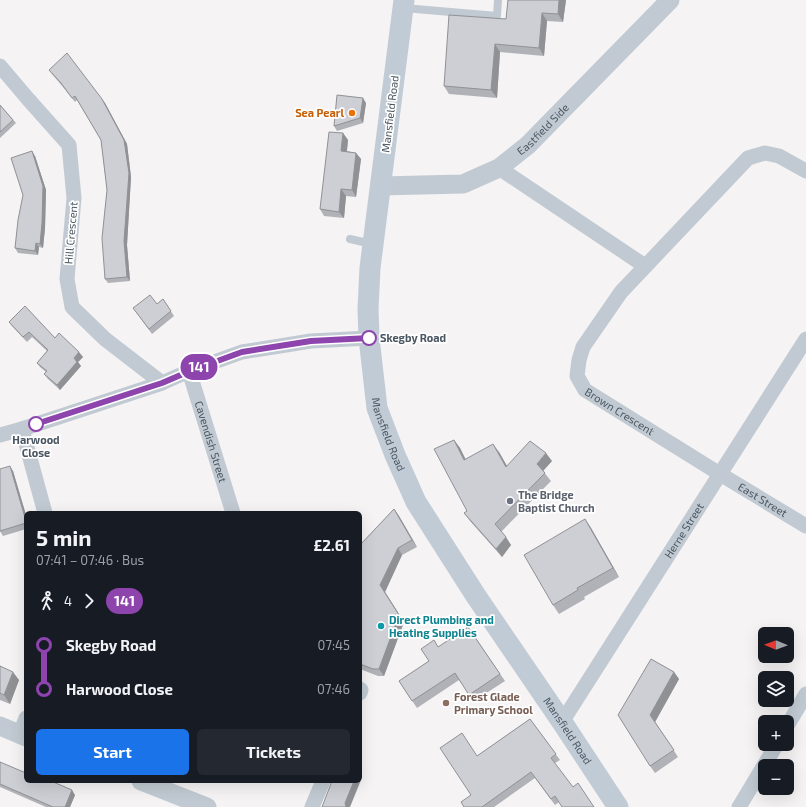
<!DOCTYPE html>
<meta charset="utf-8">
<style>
body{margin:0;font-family:"Exo 2",sans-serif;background:#242831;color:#f1f3f6;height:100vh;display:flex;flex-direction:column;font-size:15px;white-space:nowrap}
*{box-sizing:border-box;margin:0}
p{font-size:13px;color:#9ea1a6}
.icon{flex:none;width:22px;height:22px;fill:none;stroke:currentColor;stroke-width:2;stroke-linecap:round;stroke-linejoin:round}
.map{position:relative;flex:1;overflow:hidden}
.side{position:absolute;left:24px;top:511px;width:338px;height:272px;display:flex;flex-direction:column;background:#171b24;border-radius:6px;box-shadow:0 4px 16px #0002}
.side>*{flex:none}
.badge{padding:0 8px;border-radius:13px;font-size:14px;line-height:26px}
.needle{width:26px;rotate:271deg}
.buttons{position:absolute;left:758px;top:627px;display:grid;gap:8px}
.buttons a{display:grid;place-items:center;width:36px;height:36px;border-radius:6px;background:#171b24;box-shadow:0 4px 16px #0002;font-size:20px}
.map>.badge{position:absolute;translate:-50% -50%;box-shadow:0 0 0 2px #fff}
.legs{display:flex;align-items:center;gap:6px;height:44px;padding:0 12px;font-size:13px}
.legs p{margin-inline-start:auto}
.head{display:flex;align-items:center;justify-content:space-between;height:68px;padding:0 12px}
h1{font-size:22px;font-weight:700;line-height:30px}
.action{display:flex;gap:8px;margin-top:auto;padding:8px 12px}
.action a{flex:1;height:46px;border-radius:6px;background:#1a73e8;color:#fff;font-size:16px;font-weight:700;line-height:46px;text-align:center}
.action a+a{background:#242831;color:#f1f3f6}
ul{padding:0 12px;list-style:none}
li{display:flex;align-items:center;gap:14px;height:44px;font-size:15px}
li i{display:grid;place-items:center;width:6px;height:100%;margin:0 5px;background:currentColor}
li i::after{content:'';width:10px;height:10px;margin:-5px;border:3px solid;border-radius:50%;background:#171b24}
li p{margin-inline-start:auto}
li:first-child i{background:linear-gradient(#0000 50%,currentColor 0)}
li:last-child i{background:linear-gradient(currentColor 50%,#0000 0)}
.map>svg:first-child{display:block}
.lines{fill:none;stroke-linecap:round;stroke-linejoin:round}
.service{stroke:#c1cad2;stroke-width:8}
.minor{stroke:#c1cad2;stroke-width:15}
.tertiary{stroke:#c1cad2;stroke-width:19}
.secondary{stroke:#c1cbd6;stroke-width:21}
.wall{fill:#b0b2b7}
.shaded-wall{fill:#909195}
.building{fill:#cdcfd5;stroke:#909195}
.line-1-casing{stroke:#fff;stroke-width:9}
.line-1{stroke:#8e44ad;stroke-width:6}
.food-dot{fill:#e8710a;stroke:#fff;stroke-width:1.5}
.stop-1-dot{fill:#fff;stroke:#8e44ad;stroke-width:2}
.worship-dot{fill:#6b7280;stroke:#fff;stroke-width:1.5}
.culture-dot{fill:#0f9aa8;stroke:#fff;stroke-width:1.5}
.education-dot{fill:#8d6e63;stroke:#fff;stroke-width:1.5}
.labels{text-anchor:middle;stroke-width:3.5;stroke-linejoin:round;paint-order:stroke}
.food-label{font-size:11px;font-weight:bold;fill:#c56008;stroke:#fff;text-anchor:end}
.street-label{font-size:11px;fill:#4a5661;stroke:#fff}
.stop-label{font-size:11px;font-weight:bold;fill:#4a5661;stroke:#fff;text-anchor:start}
.worship-label{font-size:11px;font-weight:bold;fill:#5b616d;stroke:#fff;text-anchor:start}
.culture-label{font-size:11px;font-weight:bold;fill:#0d838f;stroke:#fff;text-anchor:start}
.education-label{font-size:11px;font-weight:bold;fill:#785e54;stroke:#fff;text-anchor:start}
</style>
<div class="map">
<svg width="806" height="807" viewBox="0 0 806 807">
<rect width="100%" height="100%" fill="#f5f3f3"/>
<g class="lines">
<path class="service" d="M404,8L497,16L498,0
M350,239L372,244"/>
<g class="minor">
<path d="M0,66L28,99L69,145L74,198L67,279L72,307L105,339L162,383"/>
<path d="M499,168L645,266"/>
<path id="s1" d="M806,171L779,156L765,153L748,158L621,292L583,347L579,360L577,376L585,390L720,474L806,526"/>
<path id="s2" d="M189,371L233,513"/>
<path d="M22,429L45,513"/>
<path d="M0,435L22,429L162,383L189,371L242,352L311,341L369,338"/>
<path d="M360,689L361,690L360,693"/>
<path id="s3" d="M562,722L806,339"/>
<path d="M787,726L806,694"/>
<path d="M20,734L26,718"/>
<path d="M312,807L323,781"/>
<path d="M739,807L777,744"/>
</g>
<g class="tertiary">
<path id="s4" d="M380,186L463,184L499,168L528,145L670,0"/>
<path d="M0,726L26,737"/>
<path d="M141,781L207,807"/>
</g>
<path class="secondary" id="s5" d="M404,0L370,268L368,309L369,338L377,408L395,455L416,502L476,596L562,722L618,807"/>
</g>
<path class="wall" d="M508,0H566L563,22L547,21L544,56L500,52L497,98L449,94L444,86L506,19Z
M49,70L105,103L127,144L131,177L127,245L130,281L108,283L105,279L107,190L101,140L77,100L75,102L63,87L52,74Z
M366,103L363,123L337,131L334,126Z
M0,105L16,123L0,138Z
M343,133L348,140L347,151L356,153L361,159L356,197L346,196L344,218L324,216L320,209Z
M35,156L46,190L45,228L43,248L39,247L38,255L18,253L15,248Z
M163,299L174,316L152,334L133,308L157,304Z
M9,322L55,338L83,357L78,362L81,366L60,390L48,379L44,374L46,372L40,367L37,363L47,351L32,337L27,342L12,326Z
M454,440L460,448L465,459L499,452L507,466L552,461L543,471L551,481L501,532L511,545L502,557L470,521L464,513L467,511Z
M13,471L26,515V529L3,536L0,531Z
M394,509L399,516L417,547L402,555L385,592L404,622L384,676H378L360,669V545Z
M585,519L591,528L619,577L584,597L585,599L559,614L553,605Z
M473,634L505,681L474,701L459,680L417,708L399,681L429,661L438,647Z
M651,659L674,672L679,679L655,722L678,757L655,773L650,766Z
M0,666L19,680L10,704L0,700Z
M530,719L560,760L555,763L559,802L555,805L535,778L494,807H464L471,795L477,756Z
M0,762L75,795L70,807H46L0,787Z"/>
<path class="shaded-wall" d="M559,0H566L563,22L558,14Z
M542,13L547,21L544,56L539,48Z
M495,44L500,52L497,98L491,90Z
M363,98L366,103L363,123L360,118Z
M102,99L105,103L127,144L131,177L127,245L130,281L127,277L124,241Z
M343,133L348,140L346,158L341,151Z
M32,151L35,156L46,190L45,228L43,248L40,244Z
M356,153L361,159L356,197L352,190Z
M341,189L346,196L344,218L339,212Z
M36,243L39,247L38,255L35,251Z
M79,352L83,357L78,362L81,366L60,390L57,385L74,358Z
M454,440L460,448L470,468L464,460Z
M493,444L499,452L512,475L506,467Z
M546,453L552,461L542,472L537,464Z
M10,466L13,471L26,515V521Z
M394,509L399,516L417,547L412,540Z
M585,519L591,528L619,577L613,568Z
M506,537L511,545L502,557L496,549Z
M398,548L402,555L385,592L404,622L384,676L379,669L380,585Z
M13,672L19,680L10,704L4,695Z
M674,672L679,679L655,722L678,757L650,715Z
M360,778L361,780L350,807H346L345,803L354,781H360Z
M72,790L75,795L70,807H65Z"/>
<path class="building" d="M508,0H559L558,14L542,13L539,48L495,44L491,90L444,86L449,15L506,19Z
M67,53L102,99L124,140L129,173L124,241L127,277L105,279L102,238L107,190L101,140L75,96L72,98L61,83L49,70Z
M337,95L363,98L360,118L334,126Z
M0,105L13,120L0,132Z
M329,132L343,133L341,151L356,153L352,190L341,189L339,212L320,209Z
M32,151L43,186L42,223L40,244L36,243L35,251L15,248L18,220L23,195L11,158Z
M150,295L157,304L163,299L171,311L149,329L133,308Z
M25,306L55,338L59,333L79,352L74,358L77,362L57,385L44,374L47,371L37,363L48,350L29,332L23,337L9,322Z
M454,440L464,460L493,444L506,467L530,441L546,453L537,464L545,473L495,524L506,537L496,549L464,513L467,511L434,449Z
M10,466L26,521V523L0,531V469Z
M394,509L412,540L398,548L380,585L399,615L379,669H373L360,664V545Z
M585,519L613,568L577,588L578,590L553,605L524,555Z
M468,627L500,674L469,695L455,673L412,701L399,681L429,661L421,649L434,640L438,647Z
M651,659L674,672L650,715L674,750L650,766L618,715Z
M0,666L13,672L4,695L0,693Z
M530,719L556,754L551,758L573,787L578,783L594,807H562L555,796L551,799L531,772L482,807H464L461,802L471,795L440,748L462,733L477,756Z
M0,762L26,773V781H51L72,790L65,807H53L0,784Z
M332,781H354L345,803L346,807H322Z"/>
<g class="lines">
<defs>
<path id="line-1" d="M36,424L162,383L190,371L242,352L311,341L369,338"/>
</defs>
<use href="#line-1" class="line-1-casing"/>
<use href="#line-1" class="line-1"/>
</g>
<circle class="food-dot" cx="352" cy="113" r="4"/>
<g class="stop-1-dot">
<circle cx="369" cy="338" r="7"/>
<circle cx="36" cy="424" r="7"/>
</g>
<circle class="worship-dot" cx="510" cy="501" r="4"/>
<circle class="culture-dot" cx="381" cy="626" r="4"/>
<circle class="education-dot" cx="446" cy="703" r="4"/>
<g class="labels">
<g class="food-label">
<text x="344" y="117">Sea Pearl</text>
</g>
<g class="street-label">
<text transform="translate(390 114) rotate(-83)" y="4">Mansfield Road</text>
<text dy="4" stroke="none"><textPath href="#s4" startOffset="181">Eastfield Side</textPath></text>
<text transform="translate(71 233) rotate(-85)" y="4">Hill Crescent</text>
<text dy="4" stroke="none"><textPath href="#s1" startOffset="401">Brown Crescent</textPath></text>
<text dy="4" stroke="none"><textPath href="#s5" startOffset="439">Mansfield Road</textPath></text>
<text dy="4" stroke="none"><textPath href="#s2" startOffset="74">Cavendish Street</textPath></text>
<text dy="4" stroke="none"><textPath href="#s1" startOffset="569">East Street</textPath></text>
<text dy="4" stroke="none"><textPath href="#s3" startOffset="227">Herne Street</textPath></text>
<text dy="4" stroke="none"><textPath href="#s5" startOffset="787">Mansfield Road</textPath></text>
</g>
<g class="stop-label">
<text x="380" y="342">Skegby Road</text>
<text x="36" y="444" text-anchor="middle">Harwood<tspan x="36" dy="13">Close</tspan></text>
</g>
<g class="worship-label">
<text x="518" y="499">The Bridge<tspan x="518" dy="13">Baptist Church</tspan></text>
</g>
<g class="culture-label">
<text x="389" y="624">Direct Plumbing and<tspan x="389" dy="13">Heating Supplies</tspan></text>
</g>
<g class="education-label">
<text x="454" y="701">Forest Glade<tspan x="454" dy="13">Primary School</tspan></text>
</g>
</g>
</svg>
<div class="buttons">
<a><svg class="needle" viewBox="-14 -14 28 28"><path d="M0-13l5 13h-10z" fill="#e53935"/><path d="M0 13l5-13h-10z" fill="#9ea1a6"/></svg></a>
<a><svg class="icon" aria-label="layers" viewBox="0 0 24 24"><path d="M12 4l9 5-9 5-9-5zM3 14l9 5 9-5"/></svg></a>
<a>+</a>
<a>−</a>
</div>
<b class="badge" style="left:199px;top:367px;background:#8e44ad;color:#fff">141</b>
<section class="side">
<div class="head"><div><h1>5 min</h1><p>07:41 – 07:46 · Bus</p></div><b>£2.61</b></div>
<div class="legs"><svg class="icon" aria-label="walk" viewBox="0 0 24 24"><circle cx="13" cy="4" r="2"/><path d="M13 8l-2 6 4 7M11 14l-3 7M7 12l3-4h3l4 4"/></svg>4<svg class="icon" aria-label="forward" viewBox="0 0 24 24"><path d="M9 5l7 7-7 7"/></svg><b class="badge" style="background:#8e44ad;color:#fff">141</b></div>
<ul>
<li><i style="color:#8e44ad"></i><b>Skegby Road</b><p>07:45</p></li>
<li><i style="color:#8e44ad"></i><b>Harwood Close</b><p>07:46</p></li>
</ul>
<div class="action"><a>Start</a><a>Tickets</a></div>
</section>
</div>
